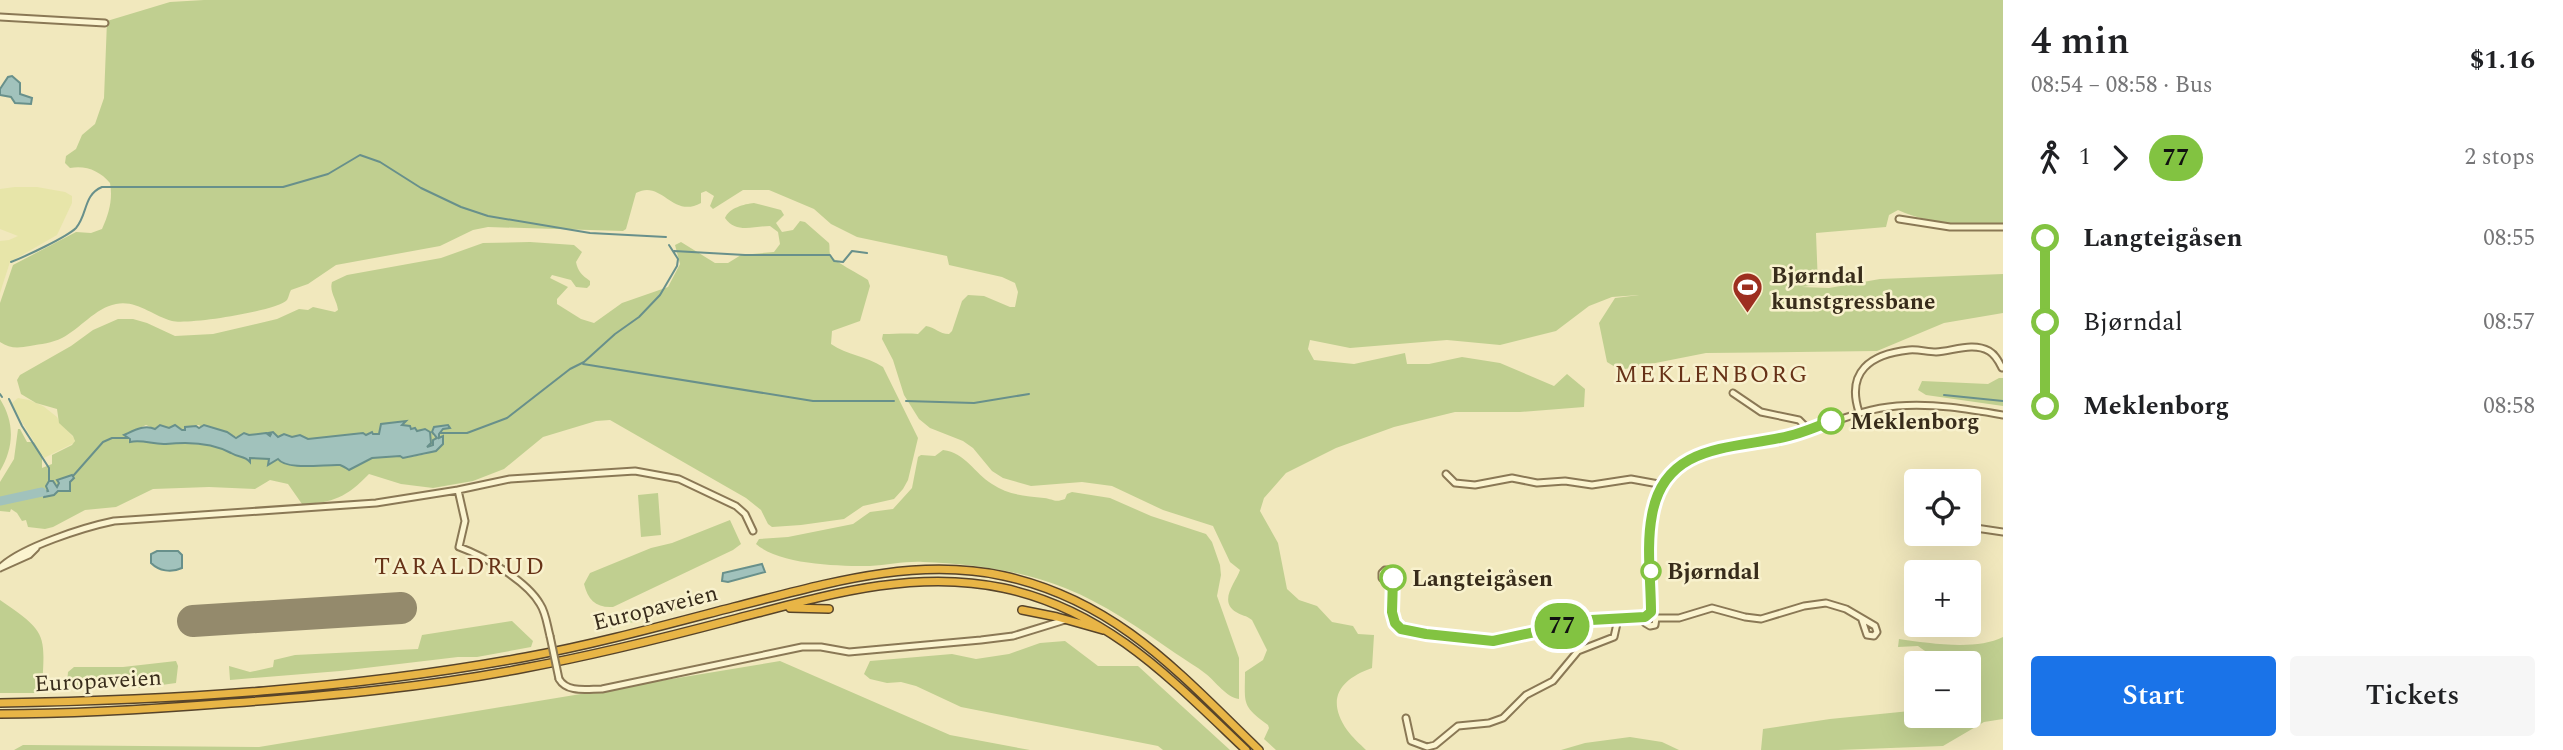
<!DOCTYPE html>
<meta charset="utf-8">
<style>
body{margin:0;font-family:Spectral,serif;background:#f6f6f6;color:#202124;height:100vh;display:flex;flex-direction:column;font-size:26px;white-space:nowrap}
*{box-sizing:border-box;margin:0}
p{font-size:23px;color:#757577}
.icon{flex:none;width:38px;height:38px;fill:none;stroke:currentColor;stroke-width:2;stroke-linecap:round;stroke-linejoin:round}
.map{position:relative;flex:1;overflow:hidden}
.panel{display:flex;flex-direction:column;background:#fff;width:560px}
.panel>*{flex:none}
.badge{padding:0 14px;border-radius:23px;font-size:24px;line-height:46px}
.buttons{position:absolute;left:1904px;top:469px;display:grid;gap:14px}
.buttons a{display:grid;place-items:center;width:77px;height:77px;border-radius:7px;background:#fff;box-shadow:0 7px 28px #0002;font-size:35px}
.map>.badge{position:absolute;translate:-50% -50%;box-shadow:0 0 0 4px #fff}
.legs{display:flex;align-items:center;gap:10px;height:77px;padding:0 28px;font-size:23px}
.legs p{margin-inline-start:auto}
.headline{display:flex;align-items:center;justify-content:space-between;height:119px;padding:0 28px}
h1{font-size:38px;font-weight:600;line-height:52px}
.button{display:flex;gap:14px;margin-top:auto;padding:14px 28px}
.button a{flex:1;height:80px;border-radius:7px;background:#1a73e8;color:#fff;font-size:28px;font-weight:600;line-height:80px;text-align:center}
.button a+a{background:#f6f6f6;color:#202124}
ul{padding:0 28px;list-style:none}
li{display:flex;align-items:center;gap:24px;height:84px;font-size:26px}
li i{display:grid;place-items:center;width:10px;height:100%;margin:0 9px;background:currentColor}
li i::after{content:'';width:18px;height:18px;margin:-9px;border:5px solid;border-radius:50%;background:#fff}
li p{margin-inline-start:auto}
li:first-child i{background:linear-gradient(#0000 50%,currentColor 0)}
li:last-child i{background:linear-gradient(currentColor 50%,#0000 0)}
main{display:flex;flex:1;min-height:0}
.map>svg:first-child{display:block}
.farmland{fill:#e7e5a9}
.green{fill:#c0cf90;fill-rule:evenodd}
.water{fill:#a1c2bc;stroke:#68908b;stroke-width:2}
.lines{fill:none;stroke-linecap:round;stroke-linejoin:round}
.stream{stroke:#68908b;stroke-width:2}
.river{stroke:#a1c2bc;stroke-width:9}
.runway{stroke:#948a6c;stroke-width:32}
.minor-casing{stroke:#8a7855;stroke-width:9}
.highway-casing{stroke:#57442a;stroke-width:10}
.minor{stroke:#fbf4d0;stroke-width:5}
.highway{stroke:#e8b546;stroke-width:7}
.minor-bridge-casing{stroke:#8a7855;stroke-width:9;stroke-linecap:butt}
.minor-bridge{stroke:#fbf4d0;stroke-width:5}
.line-1-casing{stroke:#fff;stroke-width:16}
.line-1{stroke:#82c341;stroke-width:10}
.stop-1-dot{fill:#fff;stroke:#82c341;stroke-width:3.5}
.labels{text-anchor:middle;stroke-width:5;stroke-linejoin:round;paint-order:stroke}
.poi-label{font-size:23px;font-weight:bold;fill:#382c1b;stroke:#f8f1cd;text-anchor:start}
.stop-label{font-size:23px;font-weight:bold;fill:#382c1b;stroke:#f8f1cd;text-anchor:start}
.street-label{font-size:23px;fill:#382c1b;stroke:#f8f1cd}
.neighbourhood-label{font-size:24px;letter-spacing:2px;fill:#673217;stroke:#f8f1cd}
</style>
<main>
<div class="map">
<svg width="2003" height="750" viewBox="0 0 2003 750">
<rect width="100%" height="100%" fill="#f1e8bd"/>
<path class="farmland" d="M15,187H37L65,192L72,196V203L57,235L10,262L0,293V241L9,240L18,236L0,229V189Z
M18,398L29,400L43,406L57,417L60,423L75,439L74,443L44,458L14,409L12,403Z"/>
<path class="green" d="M204,0H2003V227C1966,225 1932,225 1898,210L1889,215L1886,227L1816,233L1818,285L1802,287L1829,288L1880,279L2003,274V313L1944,323L1877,351L1706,353L1620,370L1607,362L1599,323L1615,298L1639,295L1612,297L1589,306L1556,331L1500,345L1447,340L1350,348L1310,340L1308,349L1314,360L1354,364L1405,353L1407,364H1429L1462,357L1500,363L1554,386L1567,374L1585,389L1584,407L1520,412H1455L1394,427L1336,448L1286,473L1264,498L1260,511L1278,543L1287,589L1299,600L1317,606L1332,622L1353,626L1358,634L1374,635L1372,668C1341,679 1325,698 1347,730C1352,737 1360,744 1366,750H1276L1264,739L1269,728L1268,725C1241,705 1245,704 1245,672L1263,660L1267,650L1252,620C1246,615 1242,616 1236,612C1218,601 1236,582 1240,570L1230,562L1213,526L1163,510L1112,486L1082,482L1031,486L1003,478L992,471L973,448L963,441L930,428L919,419L904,395L893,360L882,339L883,334C895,334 906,333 918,334L926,326C935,327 939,334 949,334L952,331L962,301L968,295L984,296L1010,307H1015L1018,292L1015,283L1002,277L949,265L947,256L857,237L831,224L814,209L769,190H743L713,209L710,206L714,196L706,191L701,193V203C672,219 662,179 636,193L626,229L623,231L488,227L473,230L440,246L336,265L308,284L291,290C289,293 289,297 287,300C277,311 188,325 172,321C152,316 138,300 116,304C95,308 80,329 62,338C52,343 41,344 30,346C19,348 10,349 0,342V303L13,265L76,232L91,233L102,229C109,214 113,199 110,183C100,171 86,165 70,168L65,163L66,156L76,149L82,135L95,124L104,98L107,21L170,2Z
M754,203L781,210L784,215L776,223L782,232L793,230L800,221L805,222L829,243C830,246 829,250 830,254C832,261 860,274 868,280L870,286L860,321L832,331L831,344C847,355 866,356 883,367L918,438L908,480L903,489L894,499L863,506L844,519L801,525L772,527L768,524L761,510L746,498L610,420L596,421L543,437L504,469L473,481L433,488L401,484L369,474C347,497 333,503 302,504L288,484L270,480L255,489L209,487L153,489L116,507L85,510L53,527L45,529L28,527L26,520L22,521L17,513L11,509L10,512L0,511V482L14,459L18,429H20L27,442H34L42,455V468L52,464V455L72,445L75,441L73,436L59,423L57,409L36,403L21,394L17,380L20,375L71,346L93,330L118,319H133L147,323L175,336L213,334L277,319L299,309L308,310L313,307L335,312L338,310C337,300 329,292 332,282L347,275L441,258L483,243L530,242L574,245L582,252L576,262C578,272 582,275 590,281V285L587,288L576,287L571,280L552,275L550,278L568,287L557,299V304L581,319L594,323L622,303L668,287L680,264L675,245L681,242L715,263H728L741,255L774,252L780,244L778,232L770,226C754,226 736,234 725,218C729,208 744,204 754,203ZM392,422L410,426L416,431L425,429L431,439L427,447L434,445L433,441L437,438L433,436L435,427L448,425L450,428L443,429L439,434V438H443V443L427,454L403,458L400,456L372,458L348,469L341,465L291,466L278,459L268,465L269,459L250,458L249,462L246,458C238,456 230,450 221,448C200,442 181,445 161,443C150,442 141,440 129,441L127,434L146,425L155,429L160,425L169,428L175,425L182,430H185V427L199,425L201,427L204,425L240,438L244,433C252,437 262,433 270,436L271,434H268L272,433L278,437L284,434L292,437L300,435L308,439L363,433L366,435L370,432L379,434L381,424ZM72,475L74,478L70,482L71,490L58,491L54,495L43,496V493L49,491L46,486L49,481H53L57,487L59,484L58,479L68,478Z
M1999,378H2003V406L1926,395L1918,390L1922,381L1988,384Z
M0,399C15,423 14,447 0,471Z
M943,450C966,453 974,473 992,484C1008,495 1025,496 1044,498C1053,499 1055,503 1065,499L1067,494L1072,492L1110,498L1151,516L1206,534L1212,542L1220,565L1221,575L1217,596L1239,658V699C1226,697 1216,682 1206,674C1196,666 1185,660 1175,653C1139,628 1105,604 1065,588C1020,570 971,564 923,562C906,561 888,565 870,566C839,566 780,565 756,544L759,539L788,537L853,524L870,512L893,509L912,488L918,457L921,455L935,456Z
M658,493L661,535L641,537L638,495Z
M730,520L741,544L733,550L613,607C596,608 588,600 584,584L590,573L651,548L672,543Z
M0,600C48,633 45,633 42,690L39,693H0Z
M684,601L685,607L602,631L612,621L655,610L660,605Z
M512,621L533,641L531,647L477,657H458L340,671L230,680L229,666L250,672L273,667L274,660L295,655L418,649L422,635Z
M2003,637V719L1984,722L1943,746L1838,750H1761L1763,729L1830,719L1910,711H1916V716H1969V663C1951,663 1932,657 1918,646L1898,647L1899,639C1928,643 1976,651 2003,637Z
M1065,641L1098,666H1138L1230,750H1163L1158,746L961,707L916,686L901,682L887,683L870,679L864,674L870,661L952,654L976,659L1009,654L1040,643Z
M176,661L178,666L176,683L140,688L109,683L73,688L67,684L68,672L74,667H123Z
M780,661L950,735L1030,750H14L23,745H30L259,747Z
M1630,737L1662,742L1679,750H1561L1585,743Z"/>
<path class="water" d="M12,76L20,83V94L32,98L31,104L15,103L11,97L0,95V89L8,77Z
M406,421L402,425L410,426L411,429L415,428L417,431L425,429L430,432L431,443L427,447L433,445V440L437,438L432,432L434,427L448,425L450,428L443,429L439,434V438L443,436V444L436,451L403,458L400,456L372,458L349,470C346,468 343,466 340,465C326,464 287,471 278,459L268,465L269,459L250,458V462C244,455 239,458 231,453C211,442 184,442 166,444C153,445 143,439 130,442V439L124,435C133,431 144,424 155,429L160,425L169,428L175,425L182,430H185V427L196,426L199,428L204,425L227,432L236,438L244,433L249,435L266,433L270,436L271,434L268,433L273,432L278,437L284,434L292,437L300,435L308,439L363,433L366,435L372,432L373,434H379L381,424Z
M72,475L74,478L70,482V491H58L54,495L44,497L43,492L48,491L46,486L49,481H53L57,487L59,483L57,480Z
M157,551H178L182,555V568C171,573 159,571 151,563V554Z
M762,564L765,572L728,582L722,581L723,573Z"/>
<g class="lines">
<path class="stream" d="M674,251L745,255H830L834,261L843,262L852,251L867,253
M11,262C24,257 67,237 76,228C88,214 83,195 102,187H283L328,174L360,155L380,162L421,188L461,207L488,216L590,233L666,237
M583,364L813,401H894
M0,394L2,397
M1944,395L2003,401
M9,399L22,426L49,468V481
M906,401L974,403L1029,394
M440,433H467L507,418L570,369L584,362L615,334L639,317L660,295L677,266L678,259L669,245
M73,476L103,442L112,438H128"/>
<path class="river" d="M0,501L42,492"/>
<path class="runway" d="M193,621L401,608"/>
<defs>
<path id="minor" d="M0,17L105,23
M1899,219L1950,227H2003
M1733,393L1761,412L1799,420L1809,430
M1859,412C1846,372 1870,354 1909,350C1918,349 1927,352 1936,352C1953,351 1973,342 1989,351C1996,355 1999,362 2002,368
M1446,474L1455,483L1475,485L1512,478L1537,483L1565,481L1592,485L1631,479L1664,485
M458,490L465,521L459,547C484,556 527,581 540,604C546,613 547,625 550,636
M1969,527L2003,532
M0,568C21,547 85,527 114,521L376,503L458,490L510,479L635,471L679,479L736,506L745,514L753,531
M0,568L29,555L36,548
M1392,588L1382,578V573L1385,570H1390L1393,574L1392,616L1400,628L1486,641L1504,640L1591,620L1645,617
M1645,617V623L1650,626L1655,625L1656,618
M1656,618L1651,612C1651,575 1643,520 1663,487C1670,475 1680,464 1692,457C1722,441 1758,445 1790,436C1827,426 1859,409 1897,406C1933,403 1968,409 2003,415
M1656,618H1679L1712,608L1745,617L1761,619L1804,606L1826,603L1846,609L1875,626L1877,632L1874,636L1867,635L1862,620
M559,679C567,693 587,689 602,689L802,647H821L849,652L981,640L1013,636L1065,620
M1406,718L1411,741L1427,747L1435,745L1458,726L1489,723L1503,718L1526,695L1553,681L1578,651L1614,637L1618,619"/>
<path id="highway" d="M790,608L829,609
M1022,610L1057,617L1103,630
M0,703C175,700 353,689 526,657C596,644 665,625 734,607C822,585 912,556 1004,576C1117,601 1180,674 1259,750
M0,714C77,714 154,709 231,703C329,696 428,687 525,668C595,655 663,638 731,620C820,597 911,568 1003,588C1107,610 1172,680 1246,750"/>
</defs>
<use href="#minor" class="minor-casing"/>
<use href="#highway" class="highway-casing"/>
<use href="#minor" class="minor"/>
<use href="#highway" class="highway"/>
<defs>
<path id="minor-bridge" d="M550,636L559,679"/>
</defs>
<use href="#minor-bridge" class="minor-bridge-casing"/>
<use href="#minor-bridge" class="minor-bridge"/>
</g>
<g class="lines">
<defs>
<path id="line-1" d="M1393,578L1392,612L1395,623L1401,629L1426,634L1493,641L1591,620L1645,617L1651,612C1651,581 1646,546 1652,515C1664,446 1726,449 1780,438C1798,435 1814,428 1831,421"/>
</defs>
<use href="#line-1" class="line-1-casing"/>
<use href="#line-1" class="line-1"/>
</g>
<defs>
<symbol id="stadium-pin" viewBox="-11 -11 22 30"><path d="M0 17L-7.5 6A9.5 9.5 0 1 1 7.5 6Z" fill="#9d2f20" stroke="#f8f1cd"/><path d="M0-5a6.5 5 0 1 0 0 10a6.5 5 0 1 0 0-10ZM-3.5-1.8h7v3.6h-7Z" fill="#fff"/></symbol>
</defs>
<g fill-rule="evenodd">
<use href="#stadium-pin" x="1730" y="270" width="35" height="47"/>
</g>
<g class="stop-1-dot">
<circle cx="1831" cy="421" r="12"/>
<circle cx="1651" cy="571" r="9"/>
<circle cx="1393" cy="578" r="12"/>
</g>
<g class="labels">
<g class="poi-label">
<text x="1771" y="283">Bjørndal<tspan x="1771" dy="26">kunstgressbane</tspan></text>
</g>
<g class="stop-label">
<text x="1850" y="429">Meklenborg</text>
<text x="1667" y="579">Bjørndal</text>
<text x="1412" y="586">Langteigåsen</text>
</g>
<g class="street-label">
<text transform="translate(655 607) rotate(-14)" y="8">Europaveien</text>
<text transform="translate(98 680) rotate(-3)" y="8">Europaveien</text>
</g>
<g class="neighbourhood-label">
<text x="1712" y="382">MEKLENBORG</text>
<text x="460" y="574">TARALDRUD</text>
</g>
</g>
</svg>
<div class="buttons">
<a><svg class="icon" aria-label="locate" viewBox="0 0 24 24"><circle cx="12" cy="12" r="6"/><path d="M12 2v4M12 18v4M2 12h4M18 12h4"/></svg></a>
<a>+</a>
<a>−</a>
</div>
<b class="badge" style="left:1562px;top:626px;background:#82c341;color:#111">77</b>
</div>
<section class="panel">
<div class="headline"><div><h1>4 min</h1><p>08:54 – 08:58 · Bus</p></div><b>$1.16</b></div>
<div class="legs"><svg class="icon" aria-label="walk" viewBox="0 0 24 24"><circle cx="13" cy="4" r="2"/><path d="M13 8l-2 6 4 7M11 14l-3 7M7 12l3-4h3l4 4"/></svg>1<svg class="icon" aria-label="forward" viewBox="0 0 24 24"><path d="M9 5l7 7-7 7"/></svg><b class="badge" style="background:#82c341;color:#111">77</b><p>2 stops</p></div>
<ul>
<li><i style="color:#82c341"></i><b>Langteigåsen</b><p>08:55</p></li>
<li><i style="color:#82c341"></i><span>Bjørndal</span><p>08:57</p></li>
<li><i style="color:#82c341"></i><b>Meklenborg</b><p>08:58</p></li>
</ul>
<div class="button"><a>Start</a><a>Tickets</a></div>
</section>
</main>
